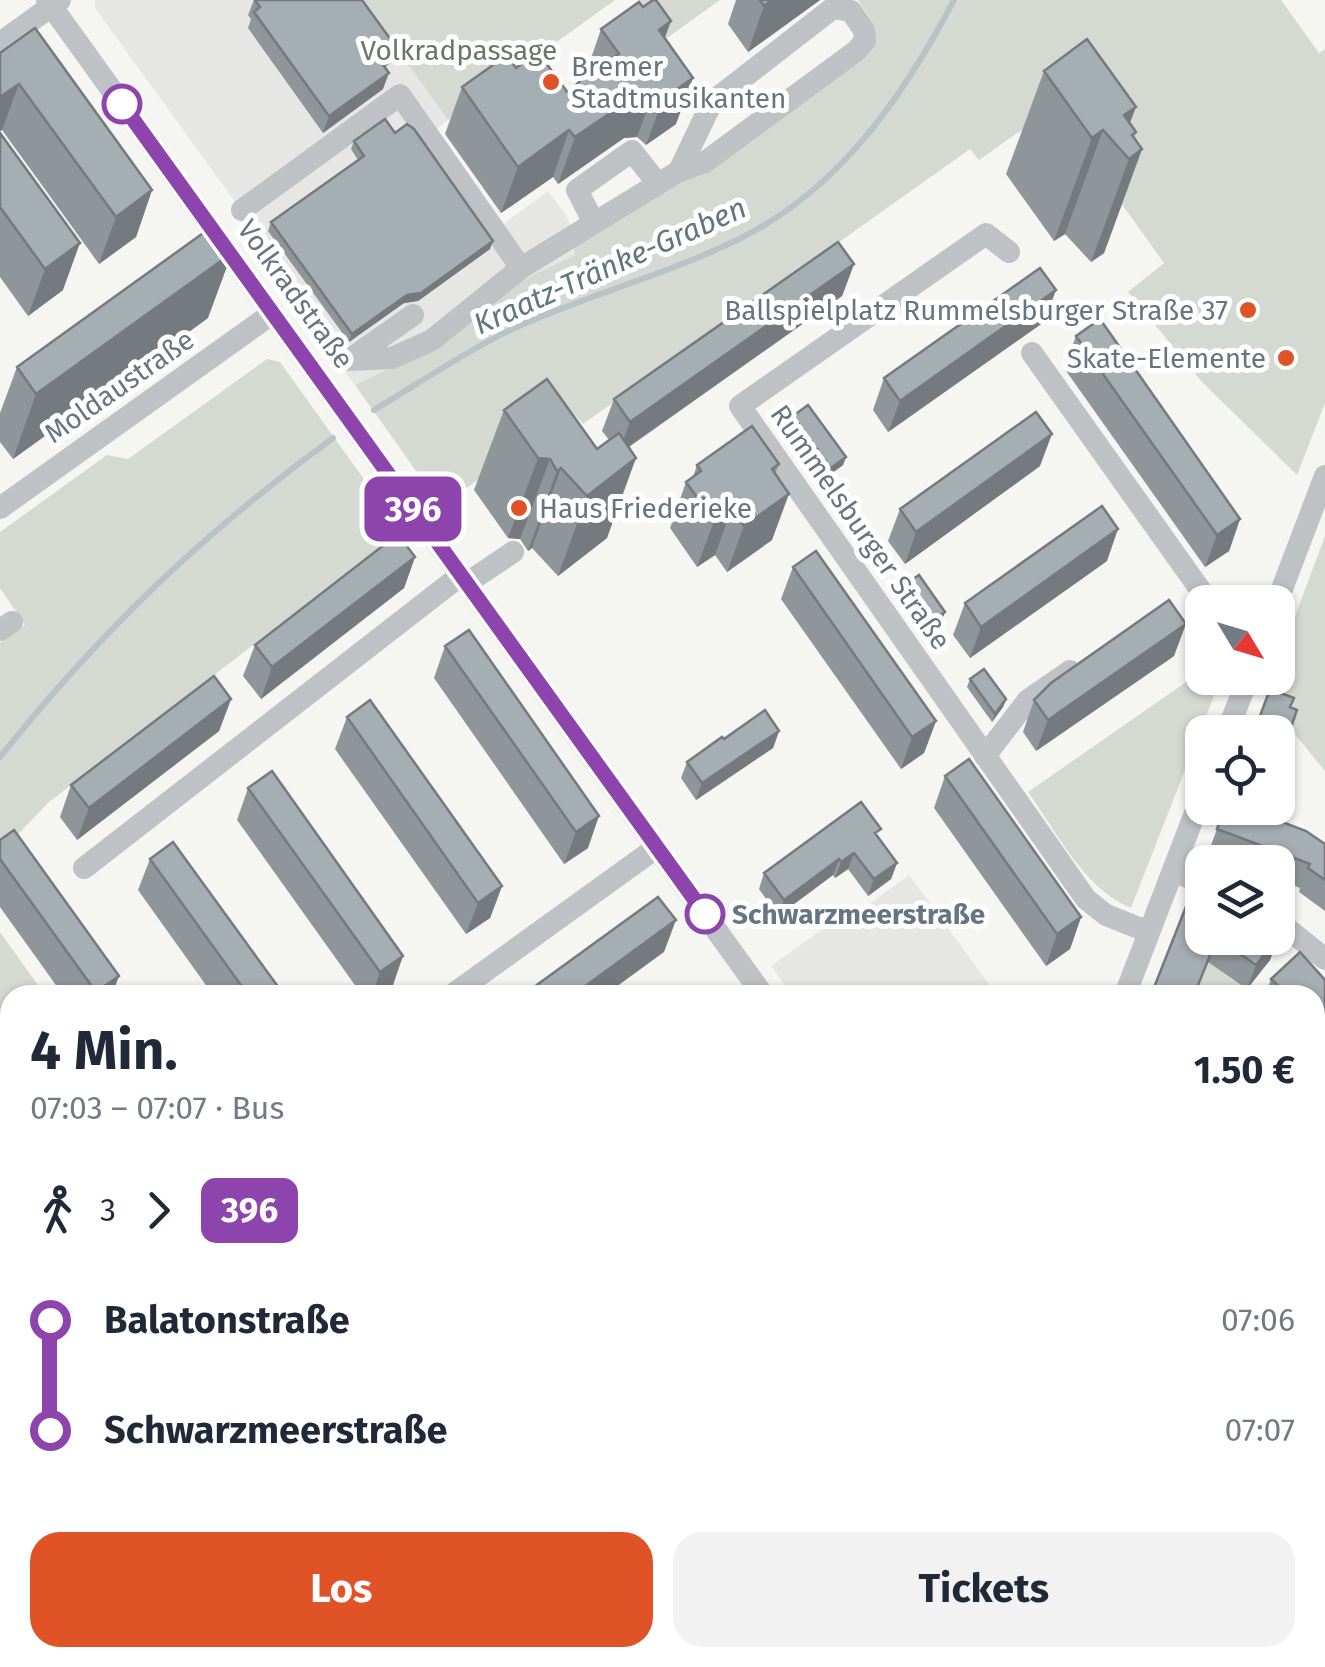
<!DOCTYPE html>
<html lang="de">
<meta charset="utf-8">
<style>
body{margin:0;font-family:"Fira Sans",sans-serif;background:#f2f2f3;color:#1f2937;height:100vh;display:flex;flex-direction:column;font-size:38px;white-space:nowrap}
*{box-sizing:border-box;margin:0}
p{font-size:32px;color:#747a83}
.icon{flex:none;width:55px;height:55px;fill:none;stroke:currentColor;stroke-width:2;stroke-linecap:round;stroke-linejoin:round}
.map{position:relative;flex:1;overflow:hidden}
.details{position:absolute;left:0px;top:985px;width:1325px;height:682px;display:flex;flex-direction:column;background:#fff;border-radius:30px 30px 0 0;box-shadow:0 2px 8px #0004}
.details>*{flex:none}
.badge{padding:0 20px;border-radius:15px;font-size:35px;line-height:65px}
.needle{width:65px;rotate:128deg}
.buttons{position:absolute;left:1185px;top:585px;display:grid;gap:20px}
.buttons a{display:grid;place-items:center;width:110px;height:110px;border-radius:20px;background:#fff;box-shadow:0 2px 8px #0004;font-size:50px}
.map>.badge{position:absolute;translate:-50% -50%;box-shadow:0 0 0 5px #fff}
.legs{display:flex;align-items:center;gap:15px;height:110px;padding:0 30px;font-size:32px}
.legs p{margin-inline-start:auto}
.summary{display:flex;align-items:center;justify-content:space-between;height:170px;padding:0 30px}
h1{font-size:55px;font-weight:700;line-height:75px}
.primary-button{display:flex;gap:20px;margin-top:auto;padding:20px 30px}
.primary-button a{flex:1;height:115px;border-radius:30px;background:#e05327;color:#fff;font-size:40px;font-weight:700;line-height:115px;text-align:center}
.primary-button a+a{background:#f2f2f3;color:#1f2937}
ul{padding:0 30px;list-style:none}
li{display:flex;align-items:center;gap:35px;height:110px;font-size:38px}
li i{display:grid;place-items:center;width:15px;height:100%;margin:0 12px;background:currentColor}
li i::after{content:'';width:25px;height:25px;margin:-12px;border:8px solid;border-radius:50%;background:#fff}
li p{margin-inline-start:auto}
li:first-child i{background:linear-gradient(#0000 50%,currentColor 0)}
li:last-child i{background:linear-gradient(currentColor 50%,#0000 0)}
.map>svg:first-child{display:block}
.built{fill:#e6e7e5}
.green{fill:#d4dad1}
.lines{fill:none;stroke-linecap:round;stroke-linejoin:round}
.stream{stroke:#b8c3c8;stroke-width:6}
.minor{stroke:#bec2c5;stroke-width:22}
.wall{fill:#8e969a}
.shaded-wall{fill:#747a7d}
.building{fill:#a5aeb3;stroke:#747a7d;stroke-width:2.5}
.line-1-casing{stroke:#fff;stroke-width:22}
.line-1{stroke:#8e44ad;stroke-width:15}
.poi-dot{fill:#e05327;stroke:#fff;stroke-width:4}
.stop-1-dot{fill:#fff;stroke:#8e44ad;stroke-width:5}
.labels{text-anchor:middle;stroke-width:10;stroke-linejoin:round;paint-order:stroke}
.park-label{font-size:28px;fill:#687963;stroke:#fff}
.poi-label{font-size:28px;fill:#657582;stroke:#fff;text-anchor:start}
.street-label{font-size:28px;fill:#657582;stroke:#fff}
.stop-label{font-size:28px;font-weight:bold;fill:#657582;stroke:#fff;text-anchor:start}
.water-label{font-size:30px;font-style:italic;fill:#60777f;stroke:#fff}
</style>
<div class="map">
<svg width="1325" height="1667" viewBox="0 0 1325 1667">
<rect width="100%" height="100%" fill="#f5f5f1"/>
<path class="built" d="M95,0H362L448,120L433,132L501,226L548,191L565,214L579,240L575,255L520,281L440,344L355,385L345,373L353,365L95,8Z
M909,875L997,995H792L771,966L853,907L857,913Z
M10,1364V1531L0,1521V1371Z
M137,1658H299L286,1667H146Z
M568,1658H1016V1667H575Z"/>
<path class="green" d="M362,0H615L448,120Z
M639,0H720L667,38Z
M858,0H1281L1319,53L1325,49V403L1297,475L1202,382L1128,292L1164,263L1053,108L979,160L970,149L583,424L573,413L441,506L355,385L440,344L520,281L575,255L574,246L874,36L871,20Z
M267,359L280,362L401,531L49,802L0,853V643L25,625L0,588V532L107,455L128,459Z
M1325,536V771L1266,699L1272,678H1278V662Z
M1202,671V678H1221L1131,908C1084,889 1057,832 1028,792Z
M0,932L45,995H10V1056L0,1063Z
M1204,951L1222,967L1221,971L1233,980L1236,976L1253,988L1250,992L1254,995H1192Z
M1315,1050L1325,1062V1262L1315,1253Z
M0,1538L10,1548V1658H119L128,1667H0Z"/>
<g class="lines">
<path class="stream" d="M374,410C421,382 469,349 519,326C591,294 668,274 739,239C840,189 903,97 954,0
M0,757C101,631 202,534 333,438"/>
<path class="minor" d="M47,0L763,995
M0,43L60,0
M242,210L400,95L521,268
M594,223L577,190L632,151L658,184
M1009,252L986,234L740,406L1086,899L1106,915L1149,932
M1032,353L1209,602
M349,360L392,358L432,340L521,268L679,171L705,162L856,51L865,41L864,30L851,11L833,8L712,102L679,171
M349,360L413,315
M0,508L273,313
M467,583L513,552
M1277,602L1325,476
M0,630L12,622
M1227,732L1248,678
M985,756L1028,700L1070,671
M84,868L461,575
M1173,871L1202,883
M1278,921L1325,959
M452,995L656,848
M1125,995L1202,795
M0,1349L10,1341
M1315,1357L1325,1367
M945,1658L949,1667
M979,1658L987,1667
M1044,1665L1075,1667"/>
</g>
<path class="wall" d="M254,0H362L390,63L385,67L383,89L323,133L248,28L251,19L248,15Z
M736,0H820L748,52L728,24Z
M601,29L665,39L676,124L646,145L637,137L624,138L558,184L553,177L501,213L445,134L462,87L516,68L568,93L585,76Z
M0,53L152,190L136,237L99,264L2,130Z
M1044,71L1130,123L1136,132L1134,138L1142,149L1104,253L1091,262L1065,234L1054,241L1006,174Z
M0,133L63,290L28,316L0,277Z
M395,133L490,249L418,301L404,303L349,342L268,231L271,222L358,160L351,149L354,141Z
M854,264L842,296L629,447L607,538L558,576L532,548L528,551L520,539L508,538L474,490L504,410L597,449L609,440L602,431L614,399Z
M208,318L13,459L0,442V413L17,367Z
M1044,322L888,432L873,410L884,378Z
M1076,336L1240,519L1229,551L1205,567L1064,368Z
M793,416L846,457L843,465L828,476L790,424Z
M779,464L775,474L772,540L727,572L715,555L697,567L670,528L686,482L693,477L697,465Z
M1040,466L905,564L888,541L900,509Z
M415,557L404,588L261,699L243,676L255,645Z
M1107,561L970,658L953,635L965,603Z
M793,567L936,721L924,753L901,769L781,599Z
M904,585L945,612L942,620L927,631L901,593Z
M445,646L588,848L564,864L434,678Z
M1174,656L1036,751L1023,732L1034,700Z
M970,679L1006,699L1003,707L992,722L967,687Z
M231,699L219,731L77,840L60,817L71,785Z
M347,717L502,886L490,918L466,934L335,749Z
M779,731L773,748L696,800L681,778L687,762L724,739Z
M945,776L1081,917L1070,949L1046,966L934,808Z
M248,788L392,988L382,995H362L237,820Z
M1225,808L1261,814L1325,844V911L1299,892L1300,888L1278,879V862H1234L1208,853Z
M878,837L897,863L891,879L868,896L848,869L835,878L833,875L778,916L759,889L764,873Z
M0,840L112,995H63L0,907Z
M150,859L284,995H213L138,890Z
M1195,884L1278,938L1270,960L1247,989L1208,962Z
M1271,979L1325,980V1062L1315,1050V995H1265Z
M0,1141L10,1154V1253L0,1239Z
M1315,1225L1321,1231L1325,1229V1313L1315,1304Z
M1315,1380L1325,1389V1511L1315,1521V1465L1319,1460L1315,1456Z
M0,1613L10,1658H41L30,1667H6L0,1661Z
M178,1658H238L225,1667H184Z
M347,1658H396L405,1667H354Z
M464,1658H525L533,1667H471Z
M615,1658H736L730,1667H622Z
M1124,1658H1210L1220,1667H1134Z
M1231,1658H1315L1325,1667H1239L1231,1659Z"/>
<path class="shaded-wall" d="M772,0H820L748,52L764,6Z
M671,21L654,67L659,30Z
M396,47L390,63L373,76L379,59Z
M389,73L383,89L323,133L329,116Z
M693,78L676,124L646,145L663,99Z
M19,84L2,130L0,131V97Z
M654,91L637,137L624,138L558,184L575,137L641,92Z
M1136,107L1120,149L1124,115Z
M569,130L553,177L501,213L518,167Z
M1103,130L1065,234L1054,241L1092,138Z
M1142,149L1104,253L1091,262L1129,159Z
M152,190L136,237L99,264L116,217Z
M493,241L490,249L418,301L404,303L349,342L352,334L407,295Z
M80,243L63,290L28,316L45,269Z
M232,253L208,318L13,459L36,394Z
M854,264L842,296L618,454L630,422Z
M1056,290L1044,322L888,432L900,401Z
M1052,434L1040,466L905,564L916,532Z
M846,457L843,465L828,476L831,468Z
M538,458L550,459L520,539L508,538Z
M636,458L607,538L558,576L587,496Z
M561,468L532,548L528,551L557,471Z
M789,494L772,540L727,572L744,526Z
M732,508L715,555L697,567L714,521Z
M1240,519L1229,551L1205,567L1217,535Z
M1118,529L1107,561L970,658L981,627Z
M415,557L404,588L261,699L272,667Z
M945,612L942,620L927,631L930,622Z
M1186,624L1174,656L1036,751L1048,720Z
M231,699L219,731L77,840L89,808Z
M1006,699L1003,707L992,722L995,714Z
M936,721L924,753L901,769L912,737Z
M779,731L773,748L696,800L702,783Z
M599,816L588,848L564,864L576,832Z
M854,853L848,869L835,878L841,862Z
M839,859L833,875L778,916L784,900Z
M897,863L891,879L868,896L874,879Z
M502,886L490,918L466,934L478,903Z
M1081,917L1070,949L1046,966L1057,934Z
M676,920L664,952L605,995H573Z
M1279,936L1270,960L1247,989L1256,965Z
M403,956L392,988L382,995H372L380,972Z
M119,976L112,995H95L96,992Z
M1325,1495V1511L1315,1521V1505Z
M1325,1575L1318,1597L1315,1600V1585Z
M34,1658H41L30,1667H24Z
M230,1658H238L225,1667H216Z
M721,1658H736L730,1667H717Z"/>
<path class="building" d="M255,0H362L396,47L379,59L389,73L329,116L254,12L260,7Z
M653,0H656L671,21L659,30L693,78L663,99L654,91L641,92L575,137L569,130L518,167L462,87L507,55L516,68L538,52L568,93L589,72L619,54L601,29L639,2L643,7Z
M760,0H772L764,6Z
M35,28L152,190L116,217L19,84L0,97V53Z
M1087,39L1136,107L1124,115L1136,132L1132,135L1142,149L1129,159L1103,130L1092,138L1044,71Z
M385,119L395,133L407,124L414,129L493,241L421,293L407,295L352,334L271,222L364,156L354,141Z
M0,133L80,243L45,269L0,207Z
M213,226L232,253L36,394L17,367Z
M838,242L854,264L630,422L614,399Z
M1040,268L1056,290L900,401L884,378Z
M1100,319L1240,519L1217,535L1076,336Z
M547,379L597,449L619,433L636,458L587,496L561,468L557,471L550,459L538,458L504,410Z
M808,405L846,457L831,468L793,416Z
M1036,412L1052,434L916,532L900,509Z
M752,426L779,464L772,469L789,494L744,526L732,508L714,521L686,482L701,471L697,465Z
M1102,506L1118,529L981,627L965,603Z
M398,534L415,557L272,667L255,645Z
M816,551L936,721L912,737L793,567Z
M919,575L945,612L930,622L904,585Z
M1169,600L1186,624L1048,720L1034,700L1051,683Z
M469,630L599,816L576,832L445,646Z
M984,669L1006,699L995,714L970,679Z
M214,676L231,699L89,808L71,785Z
M1270,689L1294,698L1290,707L1297,710L1278,765V732H1254Z
M370,700L502,886L478,903L347,717Z
M765,710L779,731L702,783L687,762L722,737L724,739Z
M969,759L1081,917L1057,934L945,776Z
M272,771L403,956L380,972L248,788Z
M861,802L881,829L875,833L897,863L874,879L854,853L841,862L839,859L784,900L764,873Z
M1225,808H1263L1261,814L1306,831L1325,844V880L1308,868L1310,864L1217,829Z
M14,830L119,976L96,992L0,859V840Z
M173,842L284,995H248L150,859Z
M1195,884L1202,887V938H1277L1256,965L1217,938L1194,995H1151Z
M658,897L676,920L573,995H523Z
M1300,952L1325,980V1028L1315,1016V995H1289L1271,979Z
M0,1141L10,1154V1205L0,1191Z
M1315,1225L1321,1231L1325,1229V1281L1315,1271Z
M1315,1380L1325,1389V1432L1315,1422Z
M1325,1454V1495L1315,1505V1465Z
M1316,1561L1325,1570V1575L1315,1585Z
M8,1608L10,1611V1658H34L24,1667H17L0,1650V1613Z
M1315,1624L1325,1634V1667H1274L1264,1658H1315Z
M186,1658H230L216,1667H193Z
M364,1658H396L405,1667H371Z
M482,1658H525L534,1666L492,1667Z
M646,1658H730L717,1667H653Z
M907,1658H941L948,1667H894Z
M971,1658H974L981,1667H958Z
M1169,1658H1210L1220,1667H1178Z"/>
<g class="lines">
<defs>
<path id="line-1" d="M122,104L705,914"/>
</defs>
<use href="#line-1" class="line-1-casing"/>
<use href="#line-1" class="line-1"/>
</g>
<g class="poi-dot">
<circle cx="551" cy="82" r="10"/>
<circle cx="1248" cy="310" r="10"/>
<circle cx="1286" cy="358" r="10"/>
<circle cx="519" cy="508" r="10"/>
</g>
<g class="stop-1-dot">
<circle cx="122" cy="104" r="18"/>
<circle cx="705" cy="914" r="18"/>
</g>
<g class="labels">
<g class="park-label">
<text x="459" y="60">Volkradpassage</text>
</g>
<g class="poi-label">
<text x="571" y="76">Bremer<tspan x="571" dy="32">Stadtmusikanten</tspan></text>
<text x="1228" y="320" text-anchor="end">Ballspielplatz Rummelsburger Straße 37</text>
<text x="1266" y="368" text-anchor="end">Skate-Elemente</text>
<text x="539" y="518">Haus Friederieke</text>
</g>
<g class="street-label">
<text transform="translate(296 294) rotate(54)" y="10">Volkradstraße</text>
<text transform="translate(119 386) rotate(-35)" y="10">Moldaustraße</text>
<text transform="translate(861 527) rotate(55)" y="10">Rummelsburger Straße</text>
</g>
<g class="stop-label">
<text x="732" y="924">Schwarzmeerstraße</text>
</g>
<g class="water-label">
<text transform="translate(610 266) rotate(-24)" y="10">Kraatz-Tränke-Graben</text>
</g>
</g>
</svg>
<div class="buttons">
<a><svg class="needle" viewBox="-14 -14 28 28"><path d="M0-13l5 13h-10z" fill="#e53935"/><path d="M0 13l5-13h-10z" fill="#747a83"/></svg></a>
<a><svg class="icon" aria-label="locate" viewBox="0 0 24 24"><circle cx="12" cy="12" r="6"/><path d="M12 2v4M12 18v4M2 12h4M18 12h4"/></svg></a>
<a><svg class="icon" aria-label="layers" viewBox="0 0 24 24"><path d="M12 4l9 5-9 5-9-5zM3 14l9 5 9-5"/></svg></a>
</div>
<b class="badge" style="left:413px;top:509px;background:#8e44ad;color:#fff">396</b>
<section class="details">
<div class="summary"><div><h1>4 Min.</h1><p>07:03 – 07:07 · Bus</p></div><b>1.50 €</b></div>
<div class="legs"><svg class="icon" aria-label="walk" viewBox="0 0 24 24"><circle cx="13" cy="4" r="2"/><path d="M13 8l-2 6 4 7M11 14l-3 7M7 12l3-4h3l4 4"/></svg>3<svg class="icon" aria-label="forward" viewBox="0 0 24 24"><path d="M9 5l7 7-7 7"/></svg><b class="badge" style="background:#8e44ad;color:#fff">396</b></div>
<ul>
<li><i style="color:#8e44ad"></i><b>Balatonstraße</b><p>07:06</p></li>
<li><i style="color:#8e44ad"></i><b>Schwarzmeerstraße</b><p>07:07</p></li>
</ul>
<div class="primary-button"><a>Los</a><a>Tickets</a></div>
</section>
</div>
